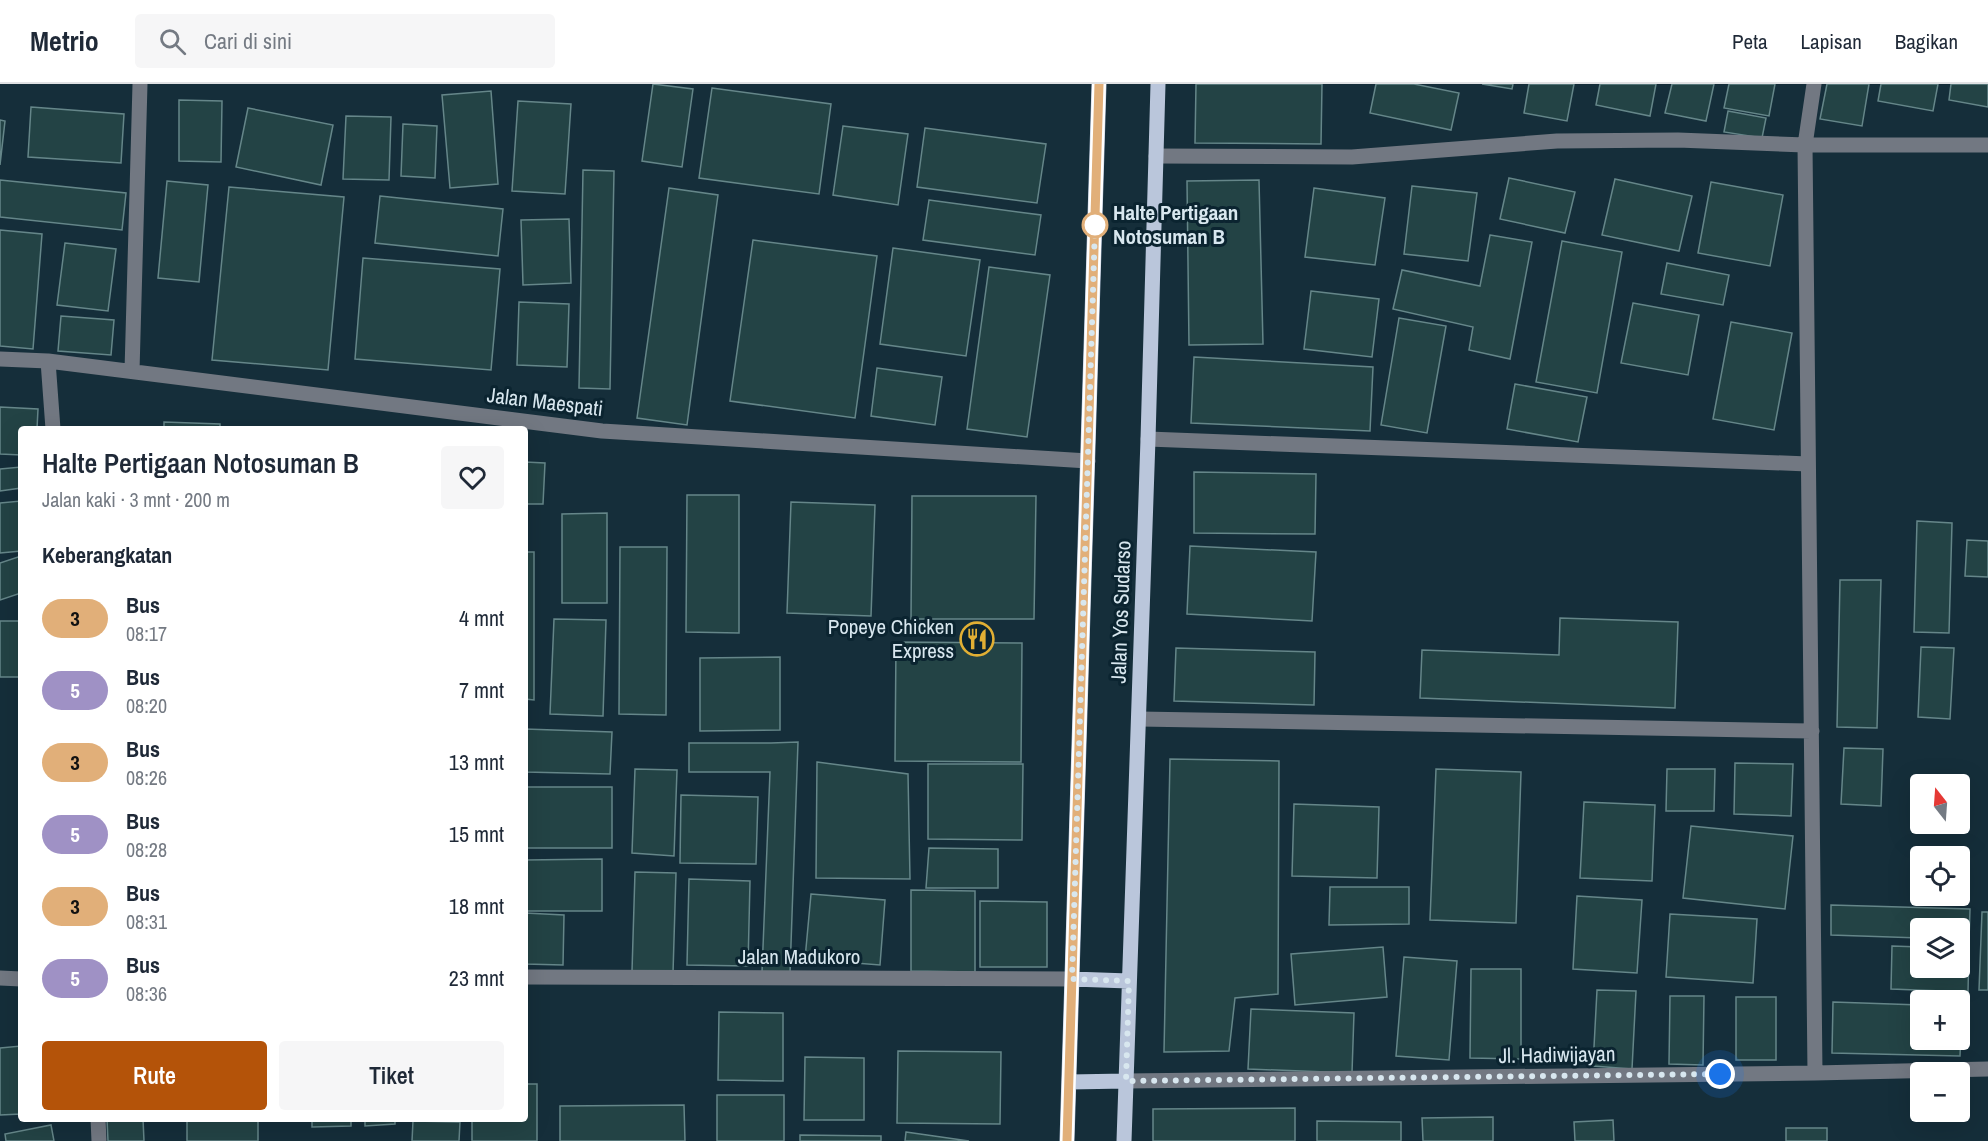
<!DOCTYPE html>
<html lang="id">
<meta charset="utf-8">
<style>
body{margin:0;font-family:"Archivo Narrow",sans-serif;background:#f6f6f7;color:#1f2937;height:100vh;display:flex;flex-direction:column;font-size:22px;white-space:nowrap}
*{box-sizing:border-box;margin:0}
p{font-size:20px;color:#747a83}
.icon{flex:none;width:33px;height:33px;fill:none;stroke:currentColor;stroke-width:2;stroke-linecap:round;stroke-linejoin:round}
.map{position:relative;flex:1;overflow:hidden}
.side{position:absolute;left:18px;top:342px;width:510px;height:696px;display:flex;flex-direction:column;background:#fff;border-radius:6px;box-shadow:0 6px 24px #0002}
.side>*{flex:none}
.badge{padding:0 12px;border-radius:20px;font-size:21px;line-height:39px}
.needle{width:39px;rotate:343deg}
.buttons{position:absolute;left:1910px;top:690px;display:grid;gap:12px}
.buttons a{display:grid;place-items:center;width:60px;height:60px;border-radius:6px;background:#fff;box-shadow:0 6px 24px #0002;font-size:30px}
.you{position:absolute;width:30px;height:30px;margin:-15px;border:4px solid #fff;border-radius:50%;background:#1a73e8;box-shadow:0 0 0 9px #1a73e833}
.map>.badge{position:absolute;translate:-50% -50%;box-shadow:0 0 0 3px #fff}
h2{padding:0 24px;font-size:22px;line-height:54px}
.round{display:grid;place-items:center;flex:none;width:63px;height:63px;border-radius:6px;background:#f6f6f7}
.overview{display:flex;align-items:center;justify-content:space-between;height:102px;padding:0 24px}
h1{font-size:28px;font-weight:600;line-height:45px}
.button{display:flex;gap:12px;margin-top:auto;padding:12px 24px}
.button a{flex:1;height:69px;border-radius:6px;background:#b45309;color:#fff;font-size:24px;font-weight:600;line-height:69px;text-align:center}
.button a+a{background:#f6f6f7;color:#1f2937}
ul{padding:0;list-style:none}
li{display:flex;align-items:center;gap:18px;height:72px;padding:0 24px}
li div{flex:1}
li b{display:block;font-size:22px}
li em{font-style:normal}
li .badge{min-width:66px;font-weight:700;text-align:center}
header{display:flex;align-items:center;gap:36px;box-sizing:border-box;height:84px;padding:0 30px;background:#fff;border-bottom:2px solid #e0e1e3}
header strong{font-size:28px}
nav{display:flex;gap:33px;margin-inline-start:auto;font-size:21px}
.search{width:420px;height:54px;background:#f6f6f7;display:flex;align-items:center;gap:15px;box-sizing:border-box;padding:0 21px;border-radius:6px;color:#747a83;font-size:22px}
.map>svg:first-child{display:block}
.building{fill:#234345;stroke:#658689;stroke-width:1.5}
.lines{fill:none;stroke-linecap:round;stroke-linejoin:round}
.minor{stroke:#727882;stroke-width:15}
.major{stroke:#bac6db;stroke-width:15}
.line-casing{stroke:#fff;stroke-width:14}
.line{stroke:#e1af79;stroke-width:9}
.walk{stroke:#d8e7ef;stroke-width:6;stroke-dasharray:0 10.8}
.stop-dot{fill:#fff;stroke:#e1af79;stroke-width:3}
.labels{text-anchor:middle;stroke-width:6;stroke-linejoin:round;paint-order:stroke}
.stop-label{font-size:21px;font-weight:bold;fill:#d8e7ef;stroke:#0b2430;text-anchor:start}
.street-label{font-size:21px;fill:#d8e7ef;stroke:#0b2430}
.poi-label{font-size:21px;fill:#d8e7ef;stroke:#0b2430;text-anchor:end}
</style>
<header>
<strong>Metrio</strong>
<div class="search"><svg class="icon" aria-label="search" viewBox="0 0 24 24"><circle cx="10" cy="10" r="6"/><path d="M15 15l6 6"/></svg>Cari di sini</div>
<nav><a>Peta</a><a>Lapisan</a><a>Bagikan</a></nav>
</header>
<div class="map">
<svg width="1988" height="1057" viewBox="0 0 1988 1057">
<rect width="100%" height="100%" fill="#152e3a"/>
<path class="building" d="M653,0L693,5L682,83L642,77Z
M1196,0H1322L1321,60L1195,59Z
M1376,0H1414L1459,9L1451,46L1370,29Z
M1482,0H1513L1512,5Z
M1529,0H1574L1567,37L1524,29Z
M1600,0H1656L1650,32L1596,21Z
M1672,0H1714L1706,37L1665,29Z
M1729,0H1775L1769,32L1724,24Z
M1827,0H1869L1862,42L1820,35Z
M1881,0H1938L1933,27L1878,17Z
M1951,0H1988V23L1949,16Z
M712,4L831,20L819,110L699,94Z
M491,7L498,100L450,104L442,11Z
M179,16L222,17L221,78L179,77Z
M518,17L571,20L565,110L512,107Z
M31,23L124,30L121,79L28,73Z
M248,24L333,41L321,101L236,83Z
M1728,27L1766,34L1762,54L1724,48Z
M346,32L391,33L389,96L343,95Z
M0,36L5,37L0,81Z
M403,40L437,42L435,94L401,92Z
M843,42L908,50L898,121L833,111Z
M925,44L1046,60L1037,119L917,103Z
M583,86L614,87L610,305L579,304Z
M1509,94L1575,108L1565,149L1500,135Z
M1615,95L1692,112L1679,167L1602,151Z
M0,96L126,109L122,146L0,133Z
M1259,96L1263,260L1189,261L1187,97Z
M167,97L208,101L199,198L158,194Z
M1711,98L1783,111L1770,182L1698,169Z
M1412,102L1477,109L1468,177L1404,170Z
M229,103L344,113L328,286L212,276Z
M669,104L718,111L687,341L637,334Z
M1314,104L1385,114L1375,181L1305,173Z
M380,112L503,125L498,172L375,159Z
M929,116L1041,131L1035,171L923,156Z
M569,135L571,199L523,201L521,136Z
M0,146L42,150L33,265L0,262Z
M1490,151L1532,158L1510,275L1469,266L1473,243L1393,225L1402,186L1480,202Z
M753,156L877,172L855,334L730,317Z
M1562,157L1622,168L1597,309L1536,298Z
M65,159L116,165L108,227L57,221Z
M893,164L980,176L966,272L880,260Z
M363,174L500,185L491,286L355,275Z
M1667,179L1729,191L1723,221L1661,210Z
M989,183L1050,191L1027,353L967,345Z
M1311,207L1379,215L1372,273L1304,265Z
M519,218L569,220L567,283L517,281Z
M1633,219L1699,231L1688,291L1621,279Z
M61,232L114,236L111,271L58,267Z
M1399,234L1446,242L1427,349L1381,341Z
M1731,238L1792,249L1774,346L1713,335Z
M1194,273L1373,283L1370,347L1191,339Z
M877,284L942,293L935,341L871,332Z
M1515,300L1587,313L1578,358L1507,345Z
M0,323L38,325L37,345H21V371L0,370Z
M164,338L220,340V345H164Z
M525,378L545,379L543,420H525Z
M21,383V404L0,407V385Z
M1194,388L1316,390L1315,450L1194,449Z
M687,411H739V549L686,548Z
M912,412H1036L1034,535H911Z
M21,417V467L0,469V419Z
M791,418L875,421L871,532L787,529Z
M607,429V519H562V430Z
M1917,437L1952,439L1949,549L1914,548Z
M1967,456L1988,457V493L1965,492Z
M1190,462L1316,468L1312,537L1187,530Z
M620,463H667L666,631L619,630Z
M525,468H534V616L525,615Z
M21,472V509L0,516V479Z
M1840,496H1881L1877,644L1837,643Z
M1560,534L1678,538L1675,624L1420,614L1422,566L1559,571Z
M554,535L606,536L603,632L550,630Z
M0,537H21V593H0Z
M896,558L1022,559L1021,678L895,677Z
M1921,563L1954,564L1950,635L1918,633Z
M1176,564L1315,568L1314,621L1174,617Z
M780,573V646L700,647V574Z
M525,645L612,648L610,690L525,688Z
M771,659L798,658L790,889L762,888L770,688H689V659Z
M1844,664L1883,665L1881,722L1841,720Z
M1170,675L1279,677L1278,910L1235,914L1229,967L1164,968Z
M817,678L908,690L910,795L816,794Z
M1735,679L1793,680L1791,732L1734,730Z
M928,680H1023L1022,756L928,755Z
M635,685L677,686L674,772L632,769Z
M1436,685L1521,688L1516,839L1430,836Z
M1667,685H1715L1714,727H1666Z
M525,703H612V764H525Z
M681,711L758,713L756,780L680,779Z
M1584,718L1655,721L1652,797L1580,794Z
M1294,720L1379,723L1377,794L1292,792Z
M1691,742L1793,752L1785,825L1683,814Z
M929,764L998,765V804H926Z
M602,775V827H525V776Z
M635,788L676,789L673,889L632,887Z
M689,795L750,797L748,882L687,881Z
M1330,803H1409V840L1329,841Z
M911,806L975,807V888L911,887Z
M811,810L885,816L880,881L805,875Z
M1577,812L1642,816L1637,889L1573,885Z
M980,817L1047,818V883H980Z
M1831,821L1970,825L1969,856H1959V844H1920V854L1831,851Z
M1982,828H1988V906H1979Z
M525,829L564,831L563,881L525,880Z
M1670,830L1757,835L1753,899L1666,893Z
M1892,862L1920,863V884H1959V864L1969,865L1968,908L1891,905Z
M1383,863L1387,913L1295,921L1291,870Z
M1404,873L1457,877L1449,976L1396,972Z
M1471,885H1521V975L1470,974Z
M1597,906L1636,907L1632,985L1593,982Z
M1670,912H1704L1703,981L1669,980Z
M1736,913H1776V976H1736Z
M1833,918L1920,921V956H1959V922H1962L1960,972L1832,969Z
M1251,925L1354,929L1352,989L1248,985Z
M719,928L783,929V997L718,996Z
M21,962V1030L0,1031V964Z
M898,967L1001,968L1000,1040L897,1039Z
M805,973L864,974V1036H804Z
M525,1000H537V1057H472V1035H525Z
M717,1011H784V1057H717Z
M684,1021L685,1057H560V1022Z
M1295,1024V1057H1153V1025Z
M1493,1033V1057H1423L1422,1034Z
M107,1035H143L144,1057H108Z
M187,1035H258V1057H187Z
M312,1035H351V1042L312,1043Z
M365,1035H395V1040L365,1042Z
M1613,1036L1614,1057H1575L1574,1038Z
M413,1037L460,1038L459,1057H412Z
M1317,1037L1401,1038V1057H1317Z
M51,1041L54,1057H6L5,1050Z
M1786,1044H1827V1057H1786Z
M906,1048L969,1057H905Z
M800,1051L881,1052V1057H800Z"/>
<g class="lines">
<path class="minor" d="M1814,0L1805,61L1815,989
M1156,72L1352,73L1557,57L1678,56L1805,61H1988
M0,275L48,277L602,347L1088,377
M48,277L53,345
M132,287L140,0
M1148,355L1808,380
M1139,635L1812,647
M525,893L1072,895
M0,894L21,895
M1126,997L1815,989L1988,985
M98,1035L99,1057"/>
<path class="major" d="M1072,895L1129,897
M1069,998L1126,997
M1067,1057L1099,0
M1124,1057L1148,355L1158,0"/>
</g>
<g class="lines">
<defs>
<path id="line" d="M1067,1057L1099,0"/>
</defs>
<use href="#line" class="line-casing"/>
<use href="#line" class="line"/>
<path class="walk" d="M1095,141L1072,895L1129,897L1126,997L1720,990"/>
</g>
<defs>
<symbol id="restaurant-ring" viewBox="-11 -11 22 22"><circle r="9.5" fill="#0b2430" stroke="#e1af34" stroke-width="1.5"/><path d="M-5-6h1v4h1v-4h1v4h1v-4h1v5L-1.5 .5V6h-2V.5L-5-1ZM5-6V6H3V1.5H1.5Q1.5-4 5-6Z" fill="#e1af34"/></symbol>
</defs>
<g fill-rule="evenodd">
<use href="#restaurant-ring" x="958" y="536" width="38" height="38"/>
</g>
<circle class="stop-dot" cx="1095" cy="141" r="12"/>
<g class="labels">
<g class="stop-label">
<text x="1113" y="136">Halte Pertigaan<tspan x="1113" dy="24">Notosuman B</tspan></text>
</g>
<g class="street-label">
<text transform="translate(545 318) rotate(7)" y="7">Jalan Maespati</text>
<text transform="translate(1121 528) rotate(-88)" y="7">Jalan Yos Sudarso</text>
<text x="799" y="880">Jalan Madukoro</text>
<text transform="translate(1557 971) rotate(-1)" y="7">Jl. Hadiwijayan</text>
</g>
<g class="poi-label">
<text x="954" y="550">Popeye Chicken<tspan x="954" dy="24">Express</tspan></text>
</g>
</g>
</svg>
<div class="buttons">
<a><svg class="needle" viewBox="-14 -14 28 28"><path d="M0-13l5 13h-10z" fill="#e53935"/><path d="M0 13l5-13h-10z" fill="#747a83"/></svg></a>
<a><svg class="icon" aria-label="locate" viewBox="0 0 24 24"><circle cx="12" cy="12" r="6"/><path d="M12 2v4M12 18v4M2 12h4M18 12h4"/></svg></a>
<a><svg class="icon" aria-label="layers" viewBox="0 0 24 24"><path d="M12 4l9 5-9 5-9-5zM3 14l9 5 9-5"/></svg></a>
<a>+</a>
<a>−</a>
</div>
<div class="you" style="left:1720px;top:990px"></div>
<section class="side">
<div class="overview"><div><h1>Halte Pertigaan Notosuman B</h1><p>Jalan kaki · 3 mnt · 200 m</p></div><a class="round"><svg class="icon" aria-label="heart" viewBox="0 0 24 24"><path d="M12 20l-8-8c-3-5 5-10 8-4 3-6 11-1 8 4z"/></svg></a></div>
<h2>Keberangkatan</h2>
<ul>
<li><span class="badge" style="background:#e1af79;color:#111">3</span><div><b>Bus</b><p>08:17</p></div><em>4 mnt</em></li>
<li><span class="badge" style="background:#9f91c5;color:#fff">5</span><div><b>Bus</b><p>08:20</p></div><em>7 mnt</em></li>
<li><span class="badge" style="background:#e1af79;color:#111">3</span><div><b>Bus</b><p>08:26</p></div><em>13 mnt</em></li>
<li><span class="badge" style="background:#9f91c5;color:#fff">5</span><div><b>Bus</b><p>08:28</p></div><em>15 mnt</em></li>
<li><span class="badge" style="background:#e1af79;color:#111">3</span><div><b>Bus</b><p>08:31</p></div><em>18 mnt</em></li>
<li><span class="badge" style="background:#9f91c5;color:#fff">5</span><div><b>Bus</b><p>08:36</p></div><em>23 mnt</em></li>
</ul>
<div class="button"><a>Rute</a><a>Tiket</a></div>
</section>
</div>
